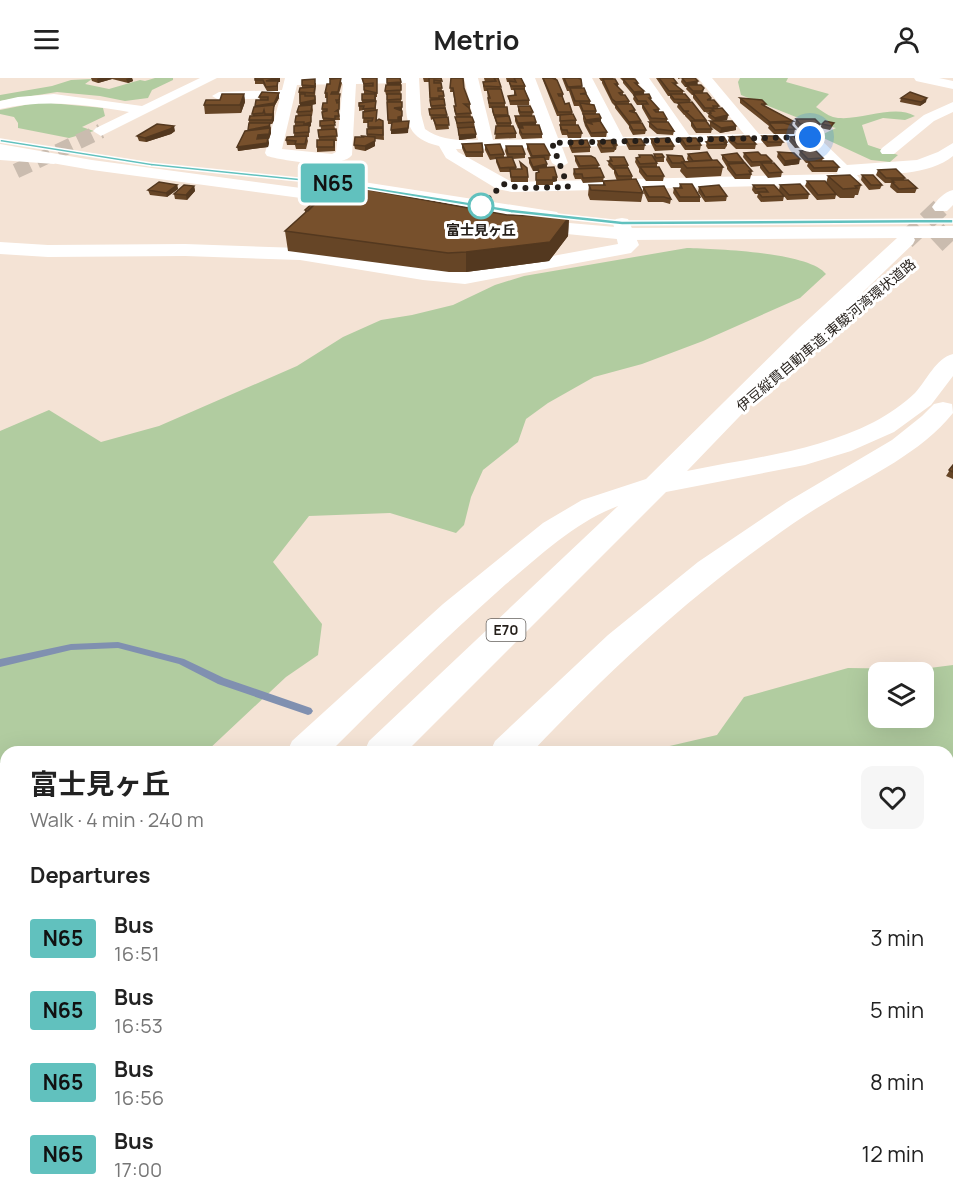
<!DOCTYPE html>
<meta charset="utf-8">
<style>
body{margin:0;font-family:Manrope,"Noto Sans JP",sans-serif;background:#f6f6f6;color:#222;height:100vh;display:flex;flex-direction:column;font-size:22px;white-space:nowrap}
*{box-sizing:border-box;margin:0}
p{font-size:20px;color:#767676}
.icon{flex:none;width:33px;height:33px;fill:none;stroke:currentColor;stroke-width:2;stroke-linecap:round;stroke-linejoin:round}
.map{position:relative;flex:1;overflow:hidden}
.details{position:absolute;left:0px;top:668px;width:954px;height:458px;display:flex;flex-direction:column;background:#fff;border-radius:18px 18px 0 0;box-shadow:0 6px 24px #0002}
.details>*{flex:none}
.badge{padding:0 12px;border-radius:4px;font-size:21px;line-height:39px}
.controls{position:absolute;left:868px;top:584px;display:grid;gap:12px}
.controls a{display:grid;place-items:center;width:66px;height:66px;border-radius:12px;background:#fff;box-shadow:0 6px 24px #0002;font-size:30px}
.you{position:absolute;width:30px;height:30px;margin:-15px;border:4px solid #fff;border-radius:50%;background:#1a73e8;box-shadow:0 0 0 9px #1a73e833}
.map>.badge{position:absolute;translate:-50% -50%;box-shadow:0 0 0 3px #fff}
h2{padding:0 30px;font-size:22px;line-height:54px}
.round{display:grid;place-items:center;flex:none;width:63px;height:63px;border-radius:12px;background:#f6f6f6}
.summary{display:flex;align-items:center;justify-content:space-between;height:102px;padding:0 30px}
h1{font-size:28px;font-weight:700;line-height:45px}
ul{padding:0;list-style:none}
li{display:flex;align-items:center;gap:18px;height:72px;padding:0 30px}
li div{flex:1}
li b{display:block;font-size:22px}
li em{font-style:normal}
li .badge{min-width:66px;font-weight:700;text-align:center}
header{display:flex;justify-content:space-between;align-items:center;height:78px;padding:0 30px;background:#fff;font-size:27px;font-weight:700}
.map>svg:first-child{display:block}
.green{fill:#b1cca0;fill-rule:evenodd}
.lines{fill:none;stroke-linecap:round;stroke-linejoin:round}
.stream{fill:#8090b0;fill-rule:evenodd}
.secondary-tunnel{stroke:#cabcaf;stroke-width:15;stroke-dasharray:15 8;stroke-linecap:butt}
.highway-tunnel{stroke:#cabcaf;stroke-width:19;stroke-dasharray:19 9;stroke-linecap:butt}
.street{fill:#fff;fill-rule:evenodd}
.secondary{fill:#fff;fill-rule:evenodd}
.highway{fill:#fff;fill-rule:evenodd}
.wall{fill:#664526}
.shaded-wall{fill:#53381f}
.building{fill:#77502c;stroke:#53381f;stroke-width:1.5}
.line{fill:#61c1be;stroke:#fff;stroke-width:1.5}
.walk{stroke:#241e19;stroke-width:6;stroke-dasharray:0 10.8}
.stop-dot{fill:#fff;stroke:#61c1be;stroke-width:3}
.labels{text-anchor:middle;stroke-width:6;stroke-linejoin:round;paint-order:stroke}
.far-stop-label{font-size:14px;font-weight:bold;fill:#241e19;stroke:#fff}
.far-street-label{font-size:14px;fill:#241e19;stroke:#fff}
.shield{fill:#fff;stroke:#66625e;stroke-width:1.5}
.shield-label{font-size:14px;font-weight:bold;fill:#241e19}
</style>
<header><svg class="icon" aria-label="menu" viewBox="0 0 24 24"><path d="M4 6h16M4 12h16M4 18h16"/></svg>Metrio<svg class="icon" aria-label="person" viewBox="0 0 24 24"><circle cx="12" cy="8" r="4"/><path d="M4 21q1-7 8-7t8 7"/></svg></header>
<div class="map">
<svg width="953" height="1124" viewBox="0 0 953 1124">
<rect width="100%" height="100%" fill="#f4e3d5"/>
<path class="green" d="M155,0H173V2L152,12L148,20L125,23L100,18L57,14L0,23V17L52,8L71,2L92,1L85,6L109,11L140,2L145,3Z
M740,0H788L786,4L829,16L816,29C822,33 827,37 833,39C857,45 893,25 915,38L905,42L883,40L862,47L868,67L898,77L890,84L871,82L819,58L836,50L806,43L741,17L738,4Z
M40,24L103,30L105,38L82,49L94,53L69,60L18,50V45L14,39L0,36V32Z
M687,170C716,171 809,174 826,196L800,220L703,263L642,286L594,299L548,325L526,341L518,364L483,392L471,419L464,447L456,455L390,435L309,438L273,484L322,546L318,577L286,599L207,673L6,674V853L0,858V353L49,332L101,364L159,348L297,288L343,259L381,242L412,237L453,227L495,207L524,198Z
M953,587V1124H572L566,1119H948V674L648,673L717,657L744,619L848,590L922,591ZM879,594H924V639H879Z"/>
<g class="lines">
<path class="stream" d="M118,564L184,581L224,600L311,630L313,633L311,636L308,637L218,606L179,586L118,570L71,572L0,589V581L71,566Z
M948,995L953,998V1014L948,1011Z"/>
<path class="secondary-tunnel" d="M16,93L101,53"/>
<path class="highway-tunnel" d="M906,162L941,129
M936,166L953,150"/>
<path class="street" d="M285,0H419L421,36L425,51C439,62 461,63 478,62L464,0H478L493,62L543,61L521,0H535L558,60L608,59L578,0H592L623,59L674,58L635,0H649L689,57L744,56L698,0H712L759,56H815L847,87L917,82L938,74L953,65V78C929,98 886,96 857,97L860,101L852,106L512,114L497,111L446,80L439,68C402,59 406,38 406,5L356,6L352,77C340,92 285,83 267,78L265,75L280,20L219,22L212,18L219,14L282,12ZM343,6L336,74L332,76L282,71L297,7ZM806,64L838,96L512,104L458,74L456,71L546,70L552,85L560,90L568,85L562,69Z
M914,0H939L953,3V11L916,3Z
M953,24V34L934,43L894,76H882L880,73L882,70L924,37Z
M622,140L628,141L639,167L631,175L465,206L423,202L300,182L185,178L48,179L0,176V164L48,167L185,166L300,170L423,190L465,194L618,166L613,145L616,141Z"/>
<path class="secondary" d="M200,0H217L101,58L93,53L96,50L129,34C85,26 44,21 0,31V23L18,19L54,16L142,28Z
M0,72L54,76L62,81L54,86L0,82Z"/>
<path class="highway" d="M0,66L92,82L368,119L374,120L377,124L374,128L368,129L92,92L0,76Z
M344,101L551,133L557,134L560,138L557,142L551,143L338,110L336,106L338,102Z
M953,112V127L947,133H935L932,129C937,122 944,114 953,112Z
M523,141L627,150L953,148V160H914L915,162L913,166L815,260L687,393C750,380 815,374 874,344C887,337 905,325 915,315C927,302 936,280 953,276V298L931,327L894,354L851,373L805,387L666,414L406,674H364L369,663L618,428C575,444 541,477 506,506C445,560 387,617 330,674H287L292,663L443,526L543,445L582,422L646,401L799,250L897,160L627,162L517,151L514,147L517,143Z
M943,324L952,326L953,335C921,375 871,397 827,424C808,435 789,448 770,462C683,524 606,596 532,674H490L495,663L608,557L698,484L787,424L892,362L922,338L934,326Z
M6,933V983L0,986V935Z
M6,1013V1067L0,1069V1016Z
M71,1119H126L124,1124H69Z"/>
</g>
<path class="wall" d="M91,0H132L133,3L128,5L112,1L98,5L92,3Z
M255,0L280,4H278V13H267L263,6H255Z
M329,0H339L342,5L339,16L340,21L339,35L340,42H335L336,45H334L337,63H335V73L317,74V69L319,62L318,52H321L320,43H323L322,31L327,25V20H325V15L330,6V1H329Z
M362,0H377V19H376V32L377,36V43H383L384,62L375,61V68L365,73L355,71L354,67L363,59L362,58H367V51H368V45H363L364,32L359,33V28L362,24V16H364V10Z
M387,0H400L402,43L398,44L408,55L391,56L392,46H388L387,24V17H386L385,13L387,7Z
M423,0H441L442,13H443L449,51L436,52L433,41L431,42L429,31H431L429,4H424Z
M451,0L464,10L470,26V30L471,39L474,44L476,60L459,62L458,50H457L456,44V39L454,32V28H455L453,14H450Z
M484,0H498L505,25V29H507L508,39L511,45V48L516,55V60L495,61L497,48L492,33V30H489L487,13H484L483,8V4H485Z
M506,0H521L525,8V12L529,22V27H510L508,18L514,17V12H511L509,4H507Z
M542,0H556L563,16V20L565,26L572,34V36L576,42V47L582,55L581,60H568L567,57H562L560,51V38H557Z
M562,0H578L581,1L582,10L586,15L590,23V26L596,33V36L607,54L606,59H591L585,48L583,41V37L579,28H574L569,13H567Z
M599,0H613L618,6V9L623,14V17L629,23V26L635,32V35L646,52L645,56L633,57L629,50V48L615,30V28L612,25L602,5V3H601Z
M620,0H634L638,5V7L644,17L651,20V23L659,31V34L667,41V44L674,53L673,57L657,56L649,49V44H650L642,30V27H637L633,21L634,18L623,5V3Z
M656,0H673L677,5L676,8L683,13V16L690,22V24L706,42L705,43L712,51L711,55H696L691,48V44L685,38V37H684L677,29L678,26L674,25L670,20V18H668Z
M678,0H695L698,7L704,10L703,15L711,20V22L719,28L718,30L728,37L727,42L721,43L736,52L720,55L710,48V43H713L708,39L709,34H704L693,20V17H692L686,11L687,9H685L681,4L682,0L678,1Z
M316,5L315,18L316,26L310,27H312L313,32L312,38H311V48L309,49V59H307L308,63L306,71H296L295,67H287L286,62L294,58L295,44L298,38L297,34L300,28L299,14L302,10V7Z
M279,15V20L274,29V42L272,46H270L271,55L269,61H268L269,65L268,69L238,73L248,53L249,46V42L253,38L252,36L255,29L260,22L259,19Z
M244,16L245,24L241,35L205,36L204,27L220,22Z
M740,20L766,26L765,28L793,43L792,48L795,51L794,56H774L768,50L769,48L740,25Z
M901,20L926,24L920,28L900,24Z
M518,28L533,34L532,38L536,47L542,56V60L522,61L519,55V50H522H518L515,43V38H520L518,33Z
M796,41L820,46L819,50L799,51L795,46Z
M834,45L832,49L830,52L820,50L822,46Z
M175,53L171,56L146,64L139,63L137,58Z
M762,58L783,64L781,68L767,69L761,62Z
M708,59L727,64V68L726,69L725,71H708L706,68Z
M729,59L756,66L755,71H736L728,63Z
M790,59L812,65L811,69L795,70L789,63Z
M681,60L701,67L700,72H685L680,65Z
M626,61L645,67L644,72H629L626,66Z
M651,61L674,68L673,72L655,73L651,65Z
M569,63L590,69V74L572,75L569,68Z
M598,63L617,67L616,72H615L614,74L601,75L597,67Z
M462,66L483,74V79H466L462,70Z
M527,66L550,77L549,82H545L547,90L557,103L553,104V107H536V95L538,94V93H533L529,85V80H531L527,71Z
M485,67L504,76V79H507L505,73L506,68L525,76V80L513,81L516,89V91H521L520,84L528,99V104H511L510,94H500L496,84V81L490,82L485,72Z
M800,73L823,80L822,83L839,89L837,94H812L807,88L808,85H806L799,77Z
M778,74L799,86L784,88L777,79Z
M744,75L761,77L772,83V85L782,94L781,99L768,100L760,90V88L751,89L743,79Z
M654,76L664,79V84H657V89L664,98L663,103H646L639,94V91L635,84L636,80H639V77L653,79Z
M688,76L712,82L723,89L721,98L686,100L680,93L681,90H671L666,82L667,77L685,84H689L687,81Z
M722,77L744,84L743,86L752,93L750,101H735L727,91V89L722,81Z
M575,78L599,87L598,90L604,99L603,103H617L614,95V92H613L608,87L610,79L628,87V90L632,98V102L643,115L641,124L590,122L588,117L589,107H603V104L583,105L581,101H575L573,96L574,91H579L575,83Z
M878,92L905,100L904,102L917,110L915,115H897L890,109L891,105H885L876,97Z
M862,97L882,107L880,111L869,112L861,102Z
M828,98L861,107L858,117H855L854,120H840L836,117L835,121L817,122L805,108L807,103L826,105Z
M680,106L700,119V124H679L673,115L674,110H679Z
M177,107L178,111L167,119L150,117L148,112Z
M753,107L779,112L780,107L809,116L808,121L787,122L784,118L783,123L761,124L757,119L758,116H755L752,112Z
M194,108L195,113L187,122L175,121L174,116Z
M643,109L671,121L670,126L663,124H648L643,113Z
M699,109L727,118L726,123L705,124L698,114Z
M305,132L507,137L569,139L568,158L549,183L466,194H449L288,173L285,153L305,135Z
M953,387V401L946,398Z"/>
<path class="shaded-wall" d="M99,0H111L112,1L98,5L97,1Z
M129,0H132L133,3L128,5L126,1Z
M277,0H280V4H278V13L277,8L266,3Z
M698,3L697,8L687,7V9H685L686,5Z
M401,4V8L387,9V5Z
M644,13V17H634L633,19L634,14Z
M279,15V20L274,29V42L272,46V42L266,41L265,36L274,29L255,32V28L274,25Z
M244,16L245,24L241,35L240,27Z
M315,18L316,26L300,29V25Z
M927,20L926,24L920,28L921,24Z
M402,29V33L394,34V30Z
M311,37V48L309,49V59V54L305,51L304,46Z
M728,37L727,42L714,44L715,40Z
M402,38V43H398V39Z
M601,40V45L591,44V46L586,44V42Z
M409,43L408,55L391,56V52Z
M536,44V48L522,47V50H518V45Z
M270,45L271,55L269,61H268L269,65L268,69L238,73L237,69L257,61L248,56V52Z
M174,48L175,53L171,56L146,64L145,60Z
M736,48V52L720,55L721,50Z
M476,56V60L459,62V57Z
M375,59V68L365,73V68Z
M800,81L799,86L784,88L785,83Z
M547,86V91L538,90V93H533V89Z
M553,99H557V103L553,104Z
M177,107L178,111L167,119L166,115Z
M194,108L195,113L187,122L186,117Z
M569,139L568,158L549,183L466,194V174Z"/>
<path class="building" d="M255,0H277L266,3H278L277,8L266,9L263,2H255Z
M341,0L338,14H332L331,16H340L339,22H336L337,25L339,24V31L336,33H338L339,38H335V41L323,40L322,34L327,33V31H322L323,25H327V15H325L327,6H330V1Z
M362,0H377V15L364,12V8H373V5L364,6Z
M387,0H400L401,4L387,5Z
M429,0H441L442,3L434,2V5H441L442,10H438V13H443L444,18H439V20H430Z
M451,0H463L464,10L470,26H464L469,30L471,35L456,36L454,28H456L453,10H450Z
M494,0H498L501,9L484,8L483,4L496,3Z
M514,0H521L525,8H511L509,3L516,4Z
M543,0H552L557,2L563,16H558L559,18H562L565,26L569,25L572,34H558Z
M564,0H578L581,1L582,8L568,9Z
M659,0H673L677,5H673L683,13H669Z
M682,0H695L698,3L686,5Z
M315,1V8L302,7V2Z
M603,1H615L618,6H615L623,14L619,15L621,17H625L629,23L616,24L612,21Z
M623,1H635L638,5H635L644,13L634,14Z
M386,7H401V12L385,13Z
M687,7H701L704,10L702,13H693Z
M315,9L314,15L299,14L300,10Z
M570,10H584L586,15L580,16H586L590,23H575Z
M487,11H501L505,25H489L488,20H490Z
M514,11H524L529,22L510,23L508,18L516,17Z
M262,14L279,15L274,25L255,28L256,22H268V19H259Z
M910,14L927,20L921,24L901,20Z
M693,15H707L711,20L707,22H714L719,28H713L714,30H705Z
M222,16H244L240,27H204L206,22H220Z
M300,16H305V18H315V22L300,25Z
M362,16H375V22H362Z
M387,16H401V21L387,22Z
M649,16L651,20H649L659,31L654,32L656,34H663L667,41L651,40L642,26H648L646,23H638L634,17Z
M670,16H685L690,22L674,21Z
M740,20L762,22L766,26H761L793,43L770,44Z
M444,21L445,27L431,28L430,22Z
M376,23L375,30L363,31L364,28H359V25Z
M387,24H402V29L394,30L402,33V38L398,39V42H388Z
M692,24L706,42H695L686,34L689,33H684L678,25Z
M580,25L594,27L596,33H583Z
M615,26H631L635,32L629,33L636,35L641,43L629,44Z
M274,27L273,36H265L264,32L263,35L252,36L254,29Z
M312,27L311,33L297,34L299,28Z
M518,28H530L533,34H520Z
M492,29H507L508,37H494Z
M445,30L447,37H430L429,31Z
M722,30L728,37L715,40L708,35H711L710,33H714L712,31Z
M377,32L376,43L379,41L383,43V49H368V43H372L373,40H363V34Z
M573,36L576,42L560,43V37Z
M583,36H599L601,40L586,42Z
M273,37L272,42H249L250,38Z
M311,37V44L304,46V44H295L296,38Z
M509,38L511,45H497L495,39Z
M515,38H534L536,44L518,45Z
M448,39L449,47H436L433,40Z
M455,39H472L474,44L457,45Z
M796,41H815L820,46H800Z
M334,42L335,47L320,48V43Z
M409,43L408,50L391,52L392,44Z
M600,43L607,54L591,55L585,44L592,46L591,44Z
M691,43H706L712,51H696Z
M710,43H732L736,48L721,50Z
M825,43L834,45L831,48L822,46Z
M649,44H668L674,53L657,51Z
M249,45H270L269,48L248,52Z
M629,45H642L646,52H633Z
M769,45H784L791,47L795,51L775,52Z
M157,46L174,48L170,51L145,60L137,58Z
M309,47V54L294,55V48Z
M522,47H539L542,56H522L519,50H523Z
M560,47H578L582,55H568L567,52H562Z
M496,48H513L516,55L495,56Z
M474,49L476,56L459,57L458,50Z
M270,50L269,56L258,57L257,61L268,60L267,65L237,69L245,53Z
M383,50V57L367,56V51Z
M336,51L337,58L319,59L318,52Z
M307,58L305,66H295L296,63L286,62L287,59Z
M362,58L375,59V63L365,68L354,67L355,59H363Z
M749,58L756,66H737L729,59Z
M762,58H777L783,64H768Z
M806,58L812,65H796L790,59Z
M708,59H724L727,64H724L726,66L709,67L706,64L710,63Z
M669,60L674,68H656L651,61Z
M681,60H696L701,67L686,68Z
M626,61H641L645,67L630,68Z
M317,62H334V69H317Z
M587,62L590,69L572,70L569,63Z
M614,62L617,67H613L615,70H602L598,63Z
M482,65L483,74H466L462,66Z
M500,66L504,76L490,77L485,67Z
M527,66H544L550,77L532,78Z
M506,68H522L525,76H508Z
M815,72L823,80L808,81L800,73Z
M707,74L712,82L693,83L688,76Z
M758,74L761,77H766L772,83L752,84L744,75Z
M778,74L794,75L800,81L785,83Z
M737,75L744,84H728L722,77Z
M654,76H662L664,79L656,80Z
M639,77H652L657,85L640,86L636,80L640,79Z
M667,77L682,78L685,84H682V85H672Z
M575,78H591L595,80L599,87L580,88Z
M512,79L516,89L500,90L496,80Z
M544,79L547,86L533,89L529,80Z
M610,79H624L628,87L613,88L608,83H612Z
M717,82L723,89L687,90L682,84Z
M808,83H833L839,89L814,90Z
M520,84L527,90L528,99H511L510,91H522Z
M745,85L752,93H749L751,96L736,97L728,86Z
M761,85H774L782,94L769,95Z
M554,89L557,99H553V102H536V95L539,94L538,90Z
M640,89H659L664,98H647Z
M600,90L604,99L583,100L582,96H575L574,91Z
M614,90H628L632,98H618Z
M896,91L905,100H886L878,92Z
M850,97L861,107L855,108L857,110L843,111L828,98Z
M862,97H873L882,107H871Z
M636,101L643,115L591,112L589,107H605L603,103Z
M892,102H908L917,110L899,111L892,104H894Z
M807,103H825L836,116L818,117Z
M159,104L177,107L166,115L148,112Z
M337,106L507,137L569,139L550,164L466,174L448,175L285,153Z
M680,106H692L700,119H680L674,110H682Z
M800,106L809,116L789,117L780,107Z
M184,107L194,108L186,117L174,116Z
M719,107L727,118L705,119L699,109Z
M753,107H774L784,118L762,119L758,114H768L765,110L756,111Z
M664,108L671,121L664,119H649L643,109Z
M316,122H319L308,133L305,132Z
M953,387V394L949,392Z"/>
<path class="line" d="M0,61L151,85L348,105L511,131L622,143L953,141V145L622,147L511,135L348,108L151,88L0,64Z"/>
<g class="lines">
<path class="walk" d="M481,128L503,106L520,110L568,109L552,65L810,59"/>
</g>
<circle class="stop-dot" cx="481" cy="128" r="12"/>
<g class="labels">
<g class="far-stop-label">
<text x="481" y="157">富士見ヶ丘</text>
</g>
<g class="far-street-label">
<text transform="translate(826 257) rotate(-40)" y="5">伊豆縦貫自動車道;東駿河湾環状道路</text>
</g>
<rect class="shield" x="486.5" y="541" width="39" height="22" rx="4.5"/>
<g class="shield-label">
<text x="506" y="557">E70</text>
</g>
</g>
</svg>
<div class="controls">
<a><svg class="icon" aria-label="layers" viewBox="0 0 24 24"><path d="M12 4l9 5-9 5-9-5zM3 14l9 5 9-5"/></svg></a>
</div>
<div class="you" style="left:810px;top:59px"></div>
<b class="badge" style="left:333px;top:105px;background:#61c1be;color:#111">N65</b>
<section class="details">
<div class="summary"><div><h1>富士見ヶ丘</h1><p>Walk · 4 min · 240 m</p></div><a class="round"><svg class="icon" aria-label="heart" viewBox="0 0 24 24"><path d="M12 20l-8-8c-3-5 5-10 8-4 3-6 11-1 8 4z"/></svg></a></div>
<h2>Departures</h2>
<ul>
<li><span class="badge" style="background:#61c1be;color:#111">N65</span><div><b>Bus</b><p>16:51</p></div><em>3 min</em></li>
<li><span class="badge" style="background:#61c1be;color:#111">N65</span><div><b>Bus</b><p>16:53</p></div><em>5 min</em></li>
<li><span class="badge" style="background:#61c1be;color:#111">N65</span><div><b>Bus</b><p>16:56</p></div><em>8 min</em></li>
<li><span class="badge" style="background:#61c1be;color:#111">N65</span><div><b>Bus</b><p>17:00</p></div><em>12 min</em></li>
</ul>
</section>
</div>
